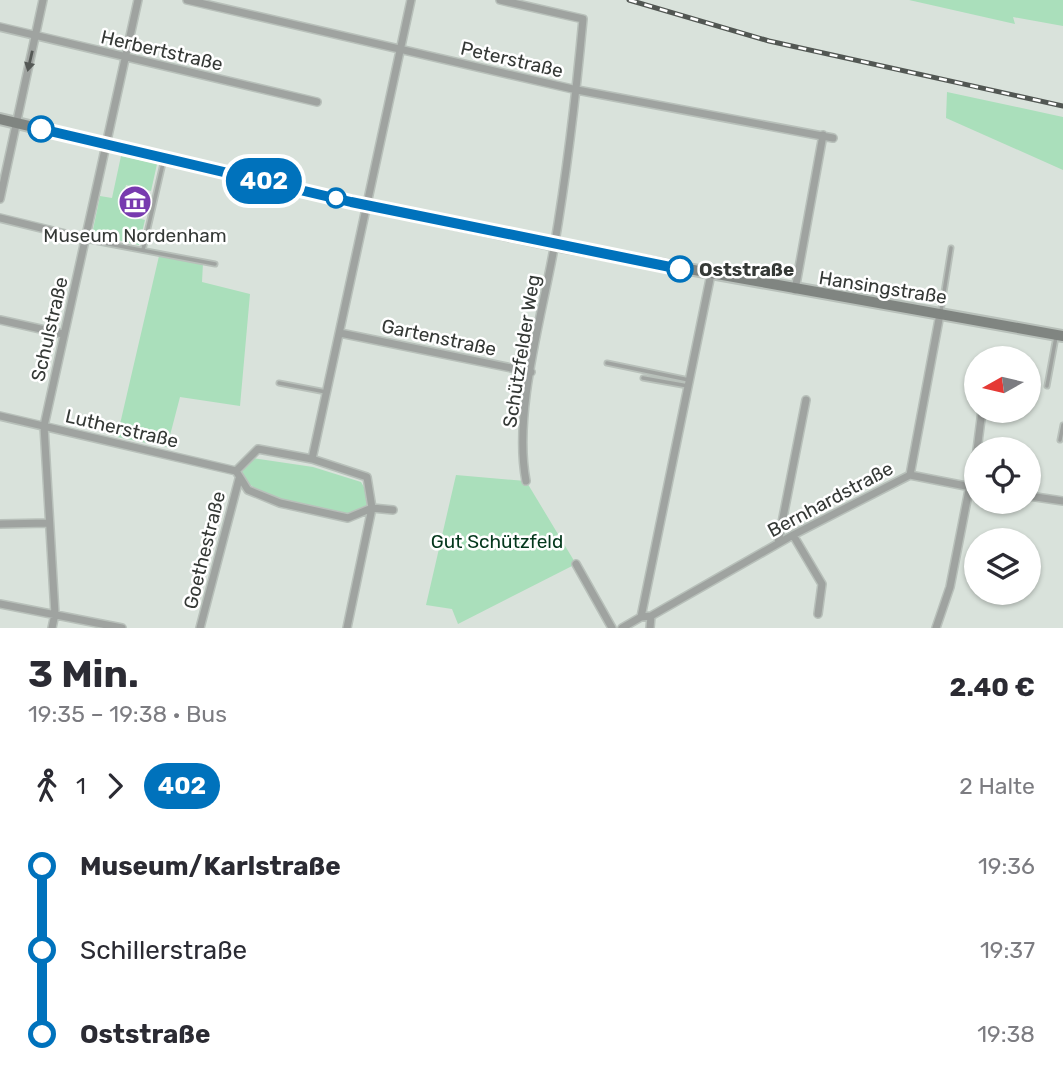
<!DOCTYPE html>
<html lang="de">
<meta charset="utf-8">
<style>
body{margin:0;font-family:Rubik,sans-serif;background:#f7f7f7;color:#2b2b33;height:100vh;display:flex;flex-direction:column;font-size:26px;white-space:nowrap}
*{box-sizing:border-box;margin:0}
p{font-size:23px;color:#7c7c81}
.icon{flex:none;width:38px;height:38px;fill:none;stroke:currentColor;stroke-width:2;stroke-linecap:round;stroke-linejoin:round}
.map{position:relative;height:628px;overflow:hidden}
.drawer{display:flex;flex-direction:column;background:#fff;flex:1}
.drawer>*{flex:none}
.badge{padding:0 14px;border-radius:23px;font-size:24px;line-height:46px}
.needle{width:46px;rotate:262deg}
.fabs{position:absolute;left:964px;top:346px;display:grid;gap:14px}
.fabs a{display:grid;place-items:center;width:77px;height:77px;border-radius:50%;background:#fff;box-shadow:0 2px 5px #0004;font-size:35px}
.map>.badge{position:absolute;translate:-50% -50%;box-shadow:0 0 0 4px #fff}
.legs{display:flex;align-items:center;gap:10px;height:77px;padding:0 28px;font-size:23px}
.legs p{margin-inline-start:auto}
.overview{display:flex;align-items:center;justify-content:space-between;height:119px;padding:0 28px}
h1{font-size:38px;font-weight:700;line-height:52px}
ul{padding:0 28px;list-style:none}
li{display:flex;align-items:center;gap:24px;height:84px;font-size:26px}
li i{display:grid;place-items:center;width:10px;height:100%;margin:0 9px;background:currentColor}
li i::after{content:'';width:18px;height:18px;margin:-9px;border:5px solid;border-radius:50%;background:#fff}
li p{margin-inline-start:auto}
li:first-child i{background:linear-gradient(#0000 50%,currentColor 0)}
li:last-child i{background:linear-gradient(currentColor 50%,#0000 0)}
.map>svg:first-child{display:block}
.green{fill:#aadfbb}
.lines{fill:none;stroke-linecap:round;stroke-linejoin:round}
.lane-casing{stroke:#b8c0ba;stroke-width:7}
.street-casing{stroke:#b8c0ba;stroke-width:10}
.secondary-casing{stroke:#b8c0ba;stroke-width:14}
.lane{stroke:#9fa3a0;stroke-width:3.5}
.street{stroke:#9fa3a0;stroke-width:7}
.secondary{stroke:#808581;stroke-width:10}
.rail-casing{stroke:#525753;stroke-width:5}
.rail{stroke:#fff;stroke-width:2.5;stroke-dasharray:8;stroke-linecap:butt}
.oneway{fill:#555956}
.line-1-casing{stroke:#fff;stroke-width:16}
.line-1{stroke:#0072bc;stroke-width:10}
.stop-1-dot{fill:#fff;stroke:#0072bc;stroke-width:3.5}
.labels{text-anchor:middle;stroke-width:5;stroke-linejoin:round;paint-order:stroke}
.street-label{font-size:19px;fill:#353936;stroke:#fff}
.poi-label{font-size:19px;fill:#353936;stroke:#fff}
.stop-label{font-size:19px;font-weight:bold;fill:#353936;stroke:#fff;text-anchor:start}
.park-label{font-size:19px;fill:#03371c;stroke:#fff}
</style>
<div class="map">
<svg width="1063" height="628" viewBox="0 0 1063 628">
<rect width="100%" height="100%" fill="#d9e2db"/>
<path class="green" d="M909,0H1063V26L1013,17L1015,24Z
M947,92L1063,117V170L946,118Z
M121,156L157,164L151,191L126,185L120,213L145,220L139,245L92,234L100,196L112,198Z
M159,256L203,263L202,282L250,294L240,406L180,397L167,447L117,437Z
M253,458L313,467L361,482L368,494L367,509C361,511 353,516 346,516C322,517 248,494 238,472Z
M456,475L526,481L576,564L458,624L452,609L426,605Z"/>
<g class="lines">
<defs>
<path id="lane" d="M88,240L215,264
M143,250L164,159
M941,311L951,248
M607,363L689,380
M643,378L688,386
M279,383L326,392
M1047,386L1056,337
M1060,440L1063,425"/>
<path id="street" d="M187,0L577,90L833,138
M500,0L583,19C576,95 567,172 554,248C542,316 513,413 526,481
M0,27L317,102
M0,199L43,0
M0,218L86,239
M795,290L823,135
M0,320L63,334
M340,333L531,372
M0,416L236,471
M258,449L312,459L367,477L372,508L348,518L280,503L248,490L236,471Z
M977,450L982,411
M312,459L411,0
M910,475L976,488
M1029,496L1063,501
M0,524L49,523
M793,535L822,584L818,614
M778,543L806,400
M576,564L612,628
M0,604L122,628
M641,617L711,274
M52,628L55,614L44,426L138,0
M200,628L239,479
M347,628L372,508L393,510
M622,628L641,617L651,616L793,535L910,475L940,314
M650,628L651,616
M936,628L950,587L976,454"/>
<path id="secondary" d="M0,119L335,198L554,245L1063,336"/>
</defs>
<use href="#lane" class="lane-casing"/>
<use href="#street" class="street-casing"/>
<use href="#secondary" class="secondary-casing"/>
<use href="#lane" class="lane"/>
<use href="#street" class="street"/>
<use href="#secondary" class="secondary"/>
<defs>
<path id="rail" d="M629,0L769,41L1063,106"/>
</defs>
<use href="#rail" class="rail-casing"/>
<use href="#rail" class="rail"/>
</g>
<defs><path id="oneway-solid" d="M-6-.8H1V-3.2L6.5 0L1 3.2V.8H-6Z" transform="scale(1.75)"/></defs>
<use class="oneway" href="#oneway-solid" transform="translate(30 61) rotate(103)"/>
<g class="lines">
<defs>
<path id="line-1" d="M41,129L351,202L680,269"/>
</defs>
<use href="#line-1" class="line-1-casing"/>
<use href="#line-1" class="line-1"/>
</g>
<defs>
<symbol id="museum-disc" viewBox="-11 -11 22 22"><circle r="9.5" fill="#783aaf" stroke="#fff"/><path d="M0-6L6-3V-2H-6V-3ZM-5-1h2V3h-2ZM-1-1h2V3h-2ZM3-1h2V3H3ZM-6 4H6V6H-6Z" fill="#fff"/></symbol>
</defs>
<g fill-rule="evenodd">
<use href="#museum-disc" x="116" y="183" width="38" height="38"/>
</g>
<g class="stop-1-dot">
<circle cx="41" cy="129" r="12"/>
<circle cx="336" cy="198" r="9"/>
<circle cx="680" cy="269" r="12"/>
</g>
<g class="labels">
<g class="street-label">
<text transform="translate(162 50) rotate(13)" y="7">Herbertstraße</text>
<text transform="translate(512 59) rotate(13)" y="7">Peterstraße</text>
<text transform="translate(883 287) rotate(9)" y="7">Hansingstraße</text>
<text transform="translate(49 329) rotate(-77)" y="7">Schulstraße</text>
<text transform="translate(439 337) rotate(12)" y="7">Gartenstraße</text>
<text transform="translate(521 351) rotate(-81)" y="7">Schützfelder Weg</text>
<text transform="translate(122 428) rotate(13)" y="7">Lutherstraße</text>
<text transform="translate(830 499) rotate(-28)" y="7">Bernhardstraße</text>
<text transform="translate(204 550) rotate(-76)" y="7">Goethestraße</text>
</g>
<g class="poi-label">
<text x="135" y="242">Museum Nordenham</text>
</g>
<g class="stop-label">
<text x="699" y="276">Oststraße</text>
</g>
<g class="park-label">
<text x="497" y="548">Gut Schützfeld</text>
</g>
</g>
</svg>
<div class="fabs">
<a><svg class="needle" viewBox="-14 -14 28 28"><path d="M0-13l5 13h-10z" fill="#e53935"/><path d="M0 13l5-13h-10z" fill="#7c7c81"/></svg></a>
<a><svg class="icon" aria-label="locate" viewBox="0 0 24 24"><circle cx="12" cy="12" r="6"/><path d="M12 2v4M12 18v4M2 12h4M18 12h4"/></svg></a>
<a><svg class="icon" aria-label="layers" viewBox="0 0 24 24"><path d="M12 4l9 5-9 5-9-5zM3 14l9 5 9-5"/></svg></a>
</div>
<b class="badge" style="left:264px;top:181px;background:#0072bc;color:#fff">402</b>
</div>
<section class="drawer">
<div class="overview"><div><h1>3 Min.</h1><p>19:35 – 19:38 · Bus</p></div><b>2.40 €</b></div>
<div class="legs"><svg class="icon" aria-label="walk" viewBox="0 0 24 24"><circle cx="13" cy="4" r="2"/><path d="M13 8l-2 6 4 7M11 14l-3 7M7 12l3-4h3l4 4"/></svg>1<svg class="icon" aria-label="forward" viewBox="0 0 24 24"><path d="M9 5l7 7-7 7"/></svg><b class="badge" style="background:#0072bc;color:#fff">402</b><p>2 Halte</p></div>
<ul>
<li><i style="color:#0072bc"></i><b>Museum/Karlstraße</b><p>19:36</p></li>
<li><i style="color:#0072bc"></i><span>Schillerstraße</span><p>19:37</p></li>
<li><i style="color:#0072bc"></i><b>Oststraße</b><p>19:38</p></li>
</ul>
</section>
